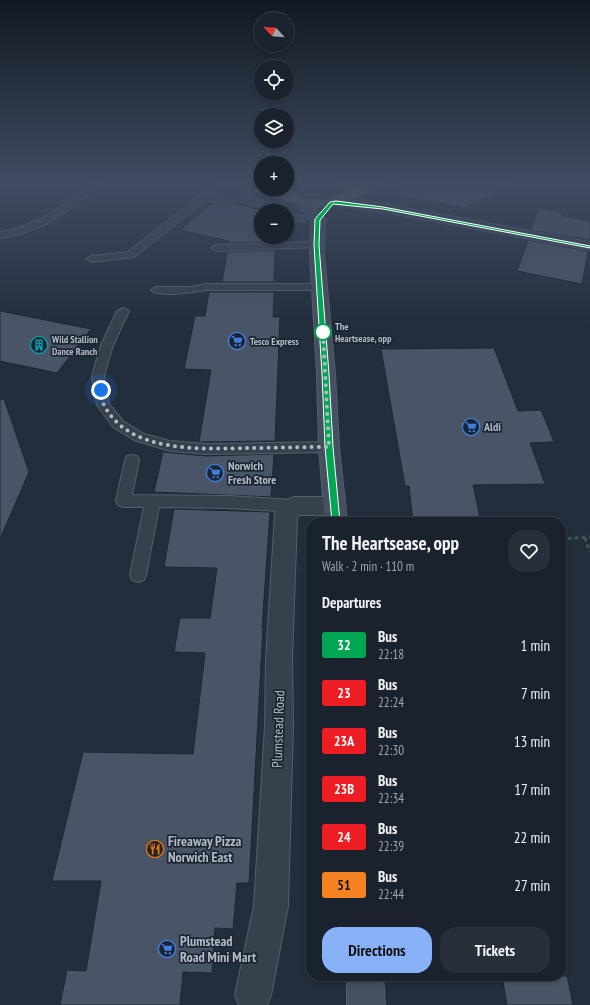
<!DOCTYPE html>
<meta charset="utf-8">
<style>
body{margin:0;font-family:"PT Sans Narrow",sans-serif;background:#272f3a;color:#f1f3f6;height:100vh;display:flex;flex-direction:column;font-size:15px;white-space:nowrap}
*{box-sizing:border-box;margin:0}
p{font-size:13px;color:#9fa4aa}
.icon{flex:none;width:22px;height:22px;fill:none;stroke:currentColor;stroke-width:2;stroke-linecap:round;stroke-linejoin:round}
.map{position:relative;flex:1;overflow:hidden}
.panel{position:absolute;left:306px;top:517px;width:260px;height:464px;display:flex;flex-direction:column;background:#1a222e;border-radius:16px;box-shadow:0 2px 6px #0003,0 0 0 1px #383f4a}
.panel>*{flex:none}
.badge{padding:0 8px;border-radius:3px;font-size:14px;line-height:26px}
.needle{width:26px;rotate:296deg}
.controls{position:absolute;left:254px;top:12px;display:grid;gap:8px}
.controls a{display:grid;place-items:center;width:40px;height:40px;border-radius:50%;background:#1a222e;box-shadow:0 2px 6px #0003,0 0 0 1px #383f4a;font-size:20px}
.you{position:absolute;width:20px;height:20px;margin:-10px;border:3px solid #fff;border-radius:50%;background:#1a73e8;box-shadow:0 0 0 6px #1a73e833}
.map>.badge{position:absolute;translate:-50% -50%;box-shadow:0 0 0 2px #fff}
h2{padding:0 16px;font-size:15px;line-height:36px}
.round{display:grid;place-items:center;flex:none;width:42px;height:42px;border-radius:16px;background:#272f3a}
.head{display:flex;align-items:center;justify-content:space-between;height:68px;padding:0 16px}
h1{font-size:19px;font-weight:700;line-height:30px}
.button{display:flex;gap:8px;margin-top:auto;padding:8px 16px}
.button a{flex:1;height:46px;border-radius:16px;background:#88b1f8;color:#111;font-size:16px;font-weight:700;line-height:46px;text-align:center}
.button a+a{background:#272f3a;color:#f1f3f6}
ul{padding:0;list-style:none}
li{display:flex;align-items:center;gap:12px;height:48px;padding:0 16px}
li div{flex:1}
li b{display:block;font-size:15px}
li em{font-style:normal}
li .badge{min-width:44px;font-weight:700;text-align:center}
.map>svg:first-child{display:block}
.green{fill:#253a3e}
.building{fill:#495566;stroke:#1e2734}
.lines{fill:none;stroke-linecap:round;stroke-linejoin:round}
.service-casing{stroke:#555e6b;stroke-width:2}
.minor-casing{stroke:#555e6b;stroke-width:2}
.tertiary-casing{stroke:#555e6b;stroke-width:2}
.secondary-casing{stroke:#555e6b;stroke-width:2}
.trunk-casing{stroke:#424b58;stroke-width:2}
.path{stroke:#405658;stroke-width:3;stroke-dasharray:3.5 3.5;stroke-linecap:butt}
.service{fill:#37404d;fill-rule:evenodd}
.minor{fill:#37404d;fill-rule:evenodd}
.tertiary{fill:#37404d;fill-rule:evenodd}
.secondary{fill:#454f60;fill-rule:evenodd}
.trunk{fill:#646360;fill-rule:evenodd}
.line{fill:#00a651;stroke:#fff}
.walk{stroke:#b3bbc8;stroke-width:4;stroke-dasharray:0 7.2}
.stop-dot{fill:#fff;stroke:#00a651;stroke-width:2}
.labels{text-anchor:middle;stroke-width:3.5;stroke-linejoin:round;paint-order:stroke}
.far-stop-label{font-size:10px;font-weight:bold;fill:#b3bbc8;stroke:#1c2532;text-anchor:start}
.far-poi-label{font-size:10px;font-weight:bold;fill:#b3bbc8;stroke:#1c2532;text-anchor:start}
.poi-label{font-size:12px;font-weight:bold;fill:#b3bbc8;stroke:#1c2532;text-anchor:start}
.near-street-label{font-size:14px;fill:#b3bbc8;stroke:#1c2532}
.near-poi-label{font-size:14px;font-weight:bold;fill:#b3bbc8;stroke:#1c2532;text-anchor:start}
</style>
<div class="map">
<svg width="590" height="1005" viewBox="0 0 590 1005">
<rect width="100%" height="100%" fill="#232e3d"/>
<path class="green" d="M306,183H332L337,186L338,191C330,201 308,200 300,191L302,185Z"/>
<path class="building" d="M399,183H517L464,208L398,195Z
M211,204L230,207L235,204L261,210V237H275V242L229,243V241L180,230Z
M539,208L563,213L562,216L590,221V240L531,230Z
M528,240L588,251L582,284L517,271Z
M275,250L274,282H222L227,252Z
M209,292H274L273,317H280L275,441L199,442L211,370L184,369L195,316H205Z
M0,311L91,329L57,373L0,361Z
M494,348L518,411L541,410L554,442L530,443L545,484L473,485L481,522H413L409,486H405L381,349Z
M4,399L29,472L0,539V400Z
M163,452L206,456L274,454L271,497L154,492Z
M174,509L270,512L262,628H263L249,883H237L233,929L215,928L212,973L183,972L180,1005H60L67,970L86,971L101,881H52L83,752L193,754L205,653L174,652L180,618H210L217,568L164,567Z
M502,976H567L573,1005H507Z"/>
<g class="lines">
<defs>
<path id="service" d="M95,183H104L68,210L44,225L18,235L0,238V232C37,227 65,204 95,183Z
M216,183H225L211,196L233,201L234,203L233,205L230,206L206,200L134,257L91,262L86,259L91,256L128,252Z
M249,191L253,194L250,198L264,201L281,211C267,211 254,204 240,201L239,199Z
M287,214L303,216L308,219L303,222L287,220Z
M316,242L319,243L321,245L319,247L216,251L211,248L216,245Z
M206,284H319L324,287L319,290H206C196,292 158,298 151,290L156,287H191Z
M123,308L129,311L113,345L104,376L109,404L123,421L144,434L170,441L206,444L329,442L334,444L336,447L334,450L329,452L206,454L170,451L134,440L113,427L97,405L92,376L101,345L117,311Z
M132,455L137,456L139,460L132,495L229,496L294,500L299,502L302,506L299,510L294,512L229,508L159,507L146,575L144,580L138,582L132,580L130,575L144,507H123L118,505L116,501L125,460L127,456Z"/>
<path id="minor" d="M294,497H335L343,500L346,506L343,512L335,515H299L297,517L292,660L293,726L288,906L271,995L267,1005H239L235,995L254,906L265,726L266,660L275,514C279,505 285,500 294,497Z"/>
<path id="tertiary" d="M336,198L383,204L590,242V250L383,212L331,205L330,202L331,199Z"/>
<path id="secondary" d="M302,198L307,199L325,219L324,254L335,374L339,447L347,522H325L319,447L317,374L310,254L311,220L296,202L297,199Z
M347,976H383L385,1005H347Z"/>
<path id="trunk" d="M229,183H251L261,185V189H276L282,191L281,189H287V185L291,186C293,189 294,192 297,194C308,204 333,200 345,192L346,188L342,183H354L357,186L364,183H380L378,186C365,192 353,200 339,204C311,211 293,202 267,194C255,191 243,189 231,186Z"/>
</defs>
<use href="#service" class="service-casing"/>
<use href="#minor" class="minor-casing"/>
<use href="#tertiary" class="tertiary-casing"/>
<use href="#secondary" class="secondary-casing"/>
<use href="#trunk" class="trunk-casing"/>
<path class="path" d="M585,538L590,552
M561,539L590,537"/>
<use href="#service" class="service"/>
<use href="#minor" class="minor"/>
<use href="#tertiary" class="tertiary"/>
<use href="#secondary" class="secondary"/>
<use href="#trunk" class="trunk"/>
</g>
<linearGradient id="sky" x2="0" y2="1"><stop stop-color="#131922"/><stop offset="0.56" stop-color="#3f4c62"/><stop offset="1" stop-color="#3f4c62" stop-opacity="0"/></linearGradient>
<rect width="590" height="324" fill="url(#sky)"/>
<path class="line" d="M336,201L383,207L590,246V248L383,209L333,204L320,220L319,245L329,374L333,447L340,522L336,525L332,522L325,447L322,374L314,245L315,219L330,202Z"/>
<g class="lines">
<path class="walk" d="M101,390C102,395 102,401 104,405C129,454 203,449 249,448C276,448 302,447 329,447L323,332"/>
</g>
<defs>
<symbol id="supermarket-ring" viewBox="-11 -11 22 22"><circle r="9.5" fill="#1c2532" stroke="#3f7fe0" stroke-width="1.5"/><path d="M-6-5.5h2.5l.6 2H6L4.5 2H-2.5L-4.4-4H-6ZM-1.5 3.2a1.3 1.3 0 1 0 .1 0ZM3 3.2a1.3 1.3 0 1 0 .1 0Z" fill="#3f7fe0"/></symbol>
<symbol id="building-ring" viewBox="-11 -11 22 22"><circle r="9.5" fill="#1c2532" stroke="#0f9aa8" stroke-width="1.5"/><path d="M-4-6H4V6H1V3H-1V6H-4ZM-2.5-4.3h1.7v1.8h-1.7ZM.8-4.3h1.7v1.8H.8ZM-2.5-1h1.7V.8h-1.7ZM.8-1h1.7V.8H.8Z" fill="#0f9aa8"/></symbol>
<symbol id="restaurant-ring" viewBox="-11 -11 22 22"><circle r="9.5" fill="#1c2532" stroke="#e8710a" stroke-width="1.5"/><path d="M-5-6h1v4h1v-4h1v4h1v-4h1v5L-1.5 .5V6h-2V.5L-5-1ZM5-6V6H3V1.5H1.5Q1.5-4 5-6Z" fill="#e8710a"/></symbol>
</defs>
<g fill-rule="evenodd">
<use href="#supermarket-ring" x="227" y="331" width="20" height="20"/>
<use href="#building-ring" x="29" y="335" width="20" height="20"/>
<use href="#supermarket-ring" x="461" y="417" width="20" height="20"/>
<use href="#supermarket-ring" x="205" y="463" width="20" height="20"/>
<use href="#restaurant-ring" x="145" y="839" width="20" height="20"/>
<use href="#supermarket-ring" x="157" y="939" width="20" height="20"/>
</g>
<circle class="stop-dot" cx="323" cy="332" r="8"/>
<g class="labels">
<g class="far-stop-label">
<text x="335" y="330">The<tspan x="335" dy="12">Heartsease, opp</tspan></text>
</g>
<g class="far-poi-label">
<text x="52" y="343">Wild Stallion<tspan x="52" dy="12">Dance Ranch</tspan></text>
<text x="250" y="345">Tesco Express</text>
</g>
<g class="poi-label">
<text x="484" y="431">Aldi</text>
<text x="228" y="470">Norwich<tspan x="228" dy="14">Fresh Store</tspan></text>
</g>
<g class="near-street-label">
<text transform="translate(278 729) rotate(-88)" y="5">Plumstead Road</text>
</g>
<g class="near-poi-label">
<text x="168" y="846">Fireaway Pizza<tspan x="168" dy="16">Norwich East</tspan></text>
<text x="180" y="946">Plumstead<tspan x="180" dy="16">Road Mini Mart</tspan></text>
</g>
</g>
</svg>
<div class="controls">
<a><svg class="needle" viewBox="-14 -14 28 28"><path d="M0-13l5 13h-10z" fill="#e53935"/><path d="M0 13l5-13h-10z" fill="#9fa4aa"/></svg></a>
<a><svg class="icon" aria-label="locate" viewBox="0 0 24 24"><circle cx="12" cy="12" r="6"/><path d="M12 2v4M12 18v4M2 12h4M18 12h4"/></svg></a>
<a><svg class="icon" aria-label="layers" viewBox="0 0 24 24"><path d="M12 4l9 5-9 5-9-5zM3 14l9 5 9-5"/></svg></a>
<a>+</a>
<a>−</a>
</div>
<div class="you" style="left:101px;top:390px"></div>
<section class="panel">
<div class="head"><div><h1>The Heartsease, opp</h1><p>Walk · 2 min · 110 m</p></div><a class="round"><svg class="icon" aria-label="heart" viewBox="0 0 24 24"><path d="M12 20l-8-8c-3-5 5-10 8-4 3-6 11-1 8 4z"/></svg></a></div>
<h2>Departures</h2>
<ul>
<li><span class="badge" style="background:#00a651;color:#fff">32</span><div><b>Bus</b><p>22:18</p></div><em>1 min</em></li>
<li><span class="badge" style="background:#ee1d23;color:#fff">23</span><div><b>Bus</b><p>22:24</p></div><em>7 min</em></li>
<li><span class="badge" style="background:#ee1d23;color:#fff">23A</span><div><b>Bus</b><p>22:30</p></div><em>13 min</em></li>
<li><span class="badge" style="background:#ee1d23;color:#fff">23B</span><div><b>Bus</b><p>22:34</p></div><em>17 min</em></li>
<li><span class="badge" style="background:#ee1d23;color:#fff">24</span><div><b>Bus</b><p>22:39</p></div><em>22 min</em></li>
<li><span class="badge" style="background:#f58220;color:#111">51</span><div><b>Bus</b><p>22:44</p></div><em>27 min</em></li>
</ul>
<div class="button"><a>Directions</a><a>Tickets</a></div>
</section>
</div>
